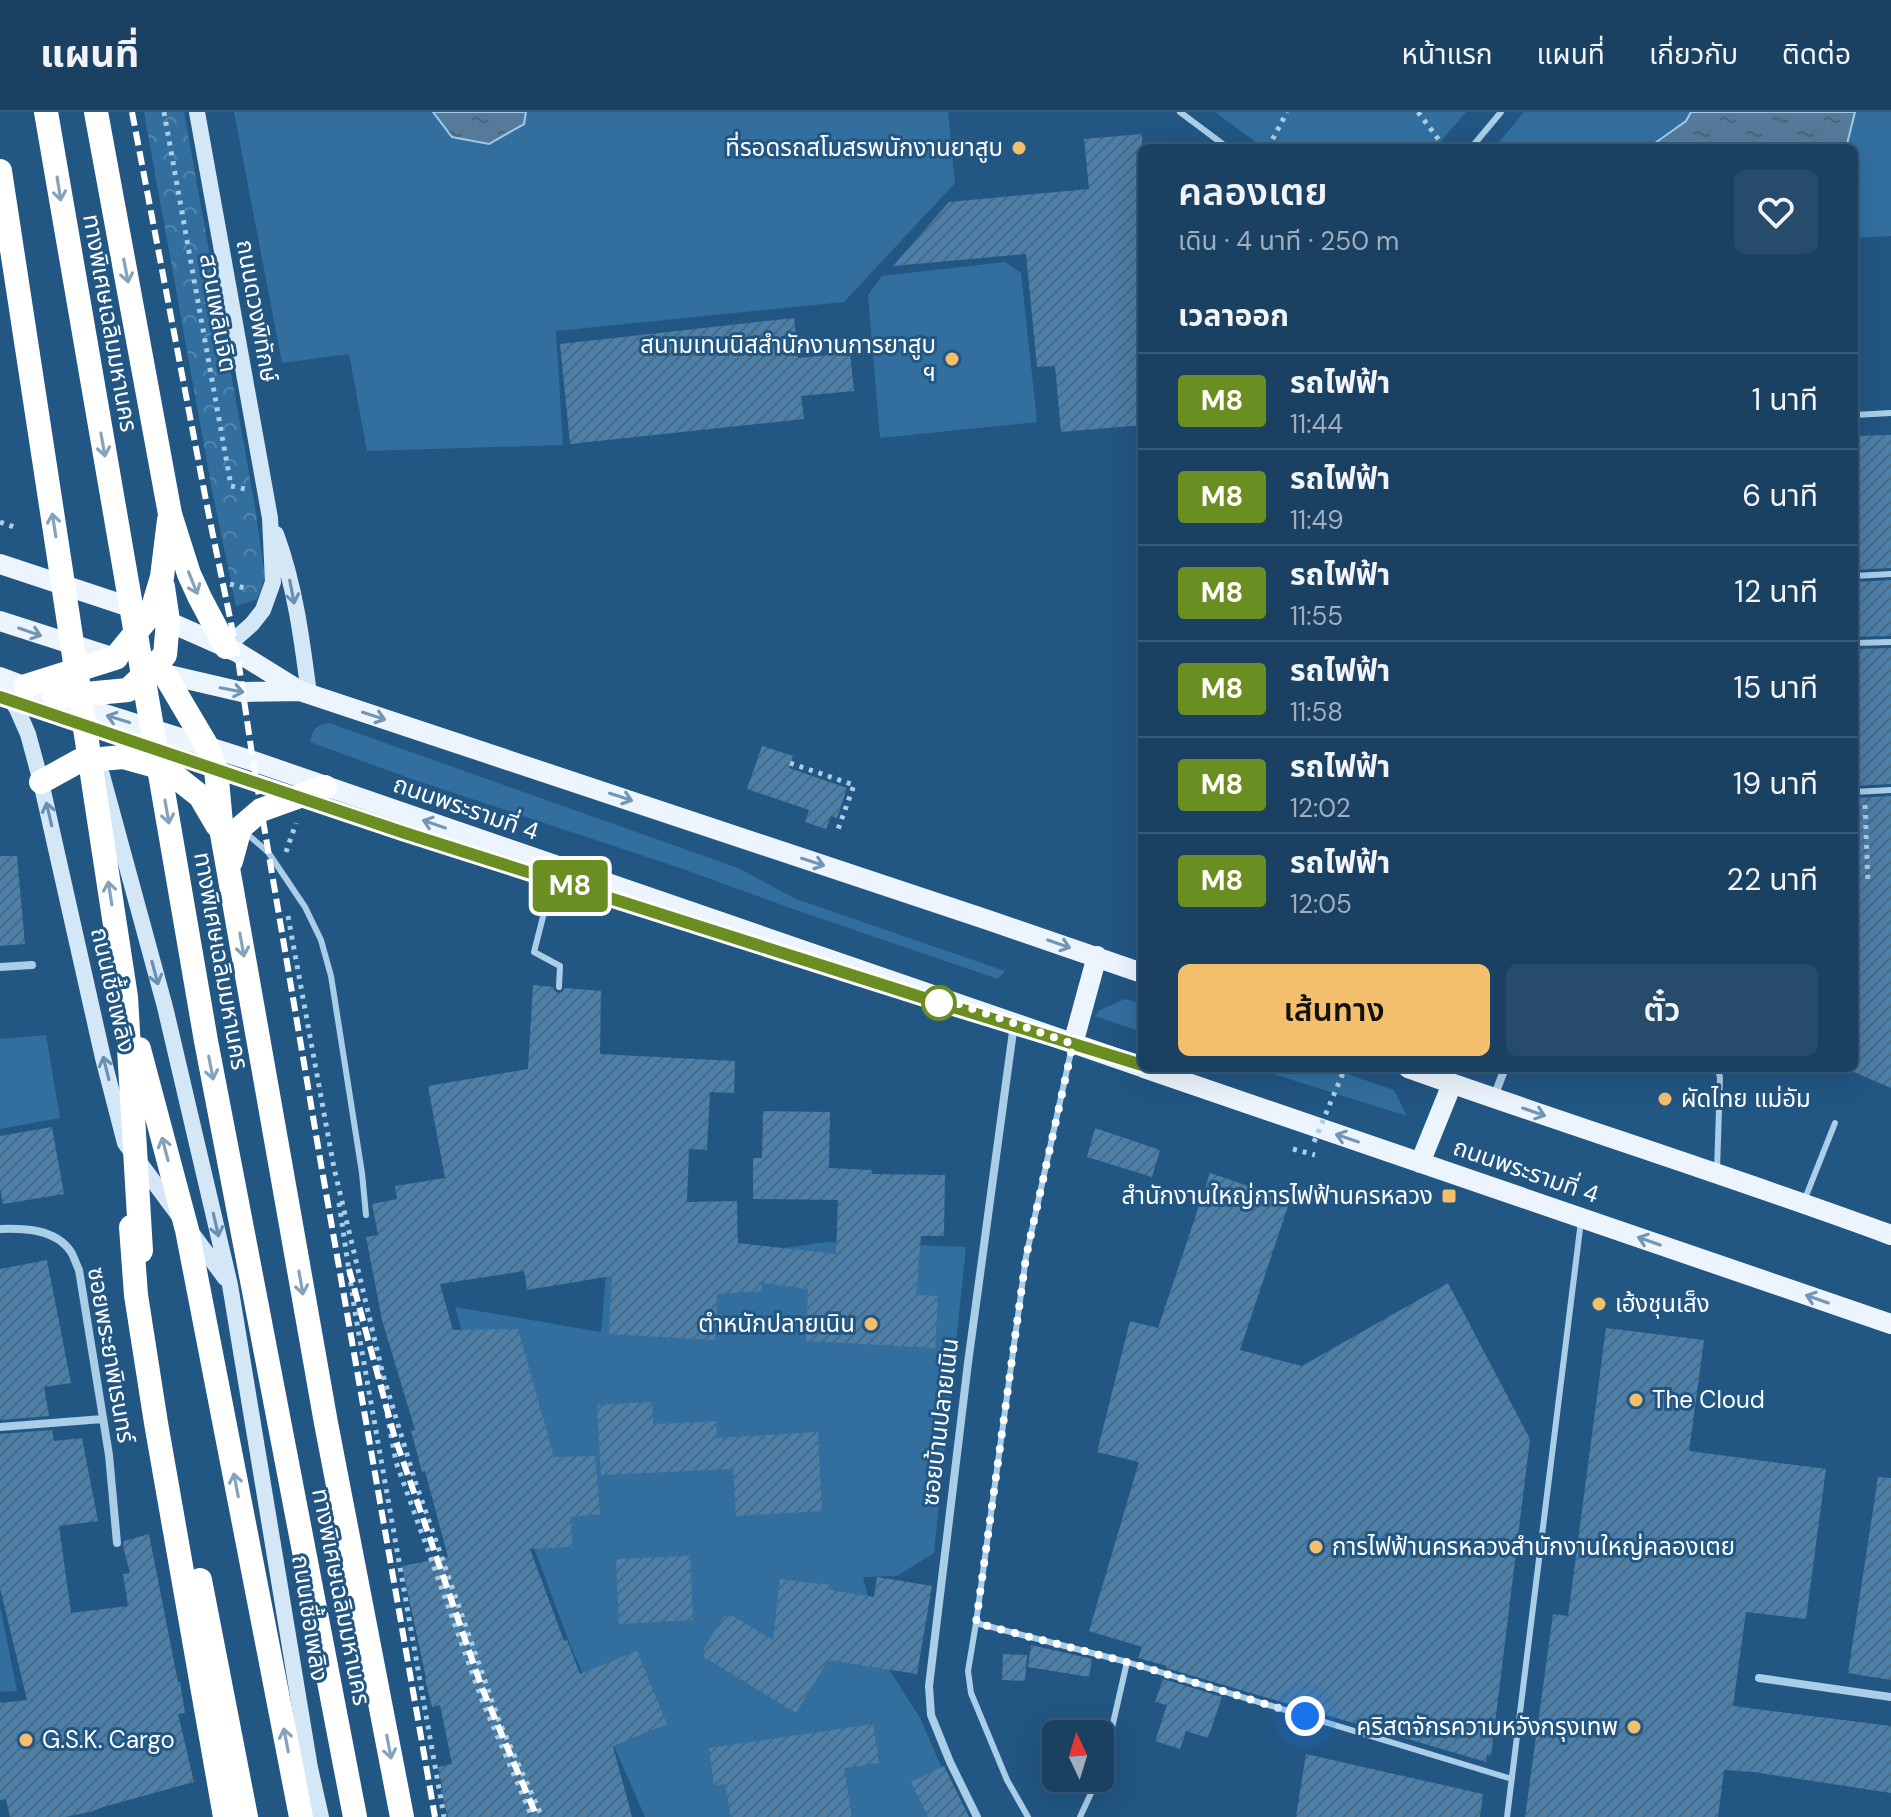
<!DOCTYPE html>
<html lang="th">
<meta charset="utf-8">
<style>
body{margin:0;font-family:"DM Sans","Noto Sans Thai",sans-serif;background:#274b6b;color:#f1f3f6;height:100vh;display:flex;flex-direction:column;font-size:30px;white-space:nowrap}
*{box-sizing:border-box;margin:0}
p{font-size:26px;color:#9fafbe}
.icon{flex:none;width:44px;height:44px;fill:none;stroke:currentColor;stroke-width:2;stroke-linecap:round;stroke-linejoin:round}
.map{position:relative;flex:1;overflow:hidden}
.sheet{position:absolute;left:1138px;top:32px;width:720px;height:928px;display:flex;flex-direction:column;background:#1a4062;border-radius:12px;box-shadow:0 8px 32px #0002,0 0 0 2px #385977}
.sheet>*{flex:none}
.badge{padding:0 16px;border-radius:6px;font-size:28px;line-height:52px}
.needle{width:52px;rotate:356deg}
.fabs{position:absolute;left:1042px;top:1608px;display:grid;gap:16px}
.fabs a{display:grid;place-items:center;width:72px;height:72px;border-radius:12px;background:#1a4062;box-shadow:0 8px 32px #0002,0 0 0 2px #385977;font-size:40px}
.you{position:absolute;width:40px;height:40px;margin:-20px;border:6px solid #fff;border-radius:50%;background:#1a73e8;box-shadow:0 0 0 12px #1a73e833}
.map>.badge{position:absolute;translate:-50% -50%;box-shadow:0 0 0 4px #fff}
h2{padding:0 40px;font-size:30px;line-height:72px}
.round{display:grid;place-items:center;flex:none;width:84px;height:84px;border-radius:12px;background:#274b6b}
.head{display:flex;align-items:center;justify-content:space-between;height:136px;padding:0 40px}
h1{font-size:38px;font-weight:600;line-height:60px}
.cta{display:flex;gap:16px;margin-top:auto;padding:16px 40px}
.cta a{flex:1;height:92px;border-radius:12px;background:#f4bf6c;color:#111;font-size:32px;font-weight:600;line-height:92px;text-align:center}
.cta a+a{background:#274b6b;color:#f1f3f6}
ul{padding:0;list-style:none}
li{display:flex;align-items:center;gap:24px;height:96px;padding:0 40px;border-top:2px solid #385977}
li div{flex:1}
li b{display:block;font-size:30px}
li em{font-style:normal}
li .badge{min-width:88px;font-weight:700;text-align:center}
header{display:flex;align-items:center;gap:48px;box-sizing:border-box;height:112px;padding:0 40px;background:#1a4062;border-bottom:2px solid #385977}
header strong{font-size:38px}
nav{display:flex;gap:44px;margin-inline-start:auto;font-size:28px}
.map>svg:first-child{display:block}
.green{fill:#326f9f}
.park{fill:url(#park-crowns)}
.water{fill:url(#water-ripples);stroke:#9ec9e9;stroke-width:2}
.building{fill:url(#building-hatch)}
.lines{fill:none;stroke-linecap:round;stroke-linejoin:round}
.path{stroke:#aacde8;stroke-width:5;stroke-dasharray:4 6;stroke-linecap:butt}
.lane{stroke:#aacde8;stroke-width:6}
.street{stroke:#aacde8;stroke-width:8}
.secondary{stroke:#d4e7f7;stroke-width:16}
.primary{stroke:#ecf5fe;stroke-width:20}
.highway{stroke:#fff;stroke-width:24}
.rail{stroke:#fff;stroke-width:6;stroke-dasharray:14 6;stroke-linecap:butt}
.path-bridge{stroke:#aacde8;stroke-width:5;stroke-dasharray:4 6;stroke-linecap:butt}
.highway-bridge{stroke:#fff;stroke-width:24}
.oneway{stroke:#85a2bb}
.oneway2{stroke:#6990b1}
.oneway3{stroke:#7396b4}
.line-casing{stroke:#fff;stroke-width:18}
.line{stroke:#6b8e23;stroke-width:12}
.walk{stroke:#fff;stroke-width:8;stroke-dasharray:0 14.4}
.poi-dot{fill:#f4bf6c;stroke:#225683;stroke-width:3}
.stop-dot{fill:#fff;stroke:#6b8e23;stroke-width:4}
.labels{text-anchor:middle;stroke-width:6;stroke-linejoin:round;paint-order:stroke}
.poi-label{font-size:24px;fill:#fff;stroke:#225683;text-anchor:end}
.street-label{font-size:24px;fill:#fff;stroke:#225683}
</style>
<header>
<strong>แผนที่</strong>
<nav><a>หน้าแรก</a><a>แผนที่</a><a>เกี่ยวกับ</a><a>ติดต่อ</a></nav>
</header>
<div class="map">
<svg width="1891" height="1705" viewBox="0 0 1891 1705">
<defs>
<pattern id="park-crowns" width="20" height="18" patternUnits="userSpaceOnUse" patternTransform="scale(2)"><rect width="20" height="18" fill="#326f9f"/><path d="M2 6a3 3 0 1 1 6 0M12 15a3 3 0 1 1 6 0" fill="none" stroke="#5185ad"/></pattern>
<pattern id="water-ripples" width="26" height="14" patternUnits="userSpaceOnUse" patternTransform="scale(2)"><rect width="26" height="14" fill="#557a9a"/><path d="M2 4q2-2 4 0t4 0M15 11q2-2 4 0t4 0" fill="none" stroke="#506373"/></pattern>
<pattern id="building-hatch" width="6" height="6" patternUnits="userSpaceOnUse" patternTransform="scale(2)"><rect width="6" height="6" fill="#4b80ab"/><path d="M-1 1l2-2M0 6l6-6M5 7l2-2" fill="none" stroke="#4b6980"/></pattern>
</defs>
<rect width="100%" height="100%" fill="#225683"/>
<path class="green" d="M234,0H948L955,71L844,190L556,219L563,333L367,339L349,242L282,251Z
M1215,0H1466L1435,36H1264Z
M1524,0H1891V124L1854,126V36H1494Z
M1005,150L1021,161L1037,310L880,326L868,183L882,164Z
M329,611L738,756L796,787L1005,859L998,867L790,796L683,757L406,665L310,630C313,617 316,613 329,611Z
M1125,887L1142,892V920L1095,904L1100,898Z
M46,923L60,1006L0,1017V927Z
M1254,956H1330L1394,978L1407,1004Z
M827,1130L966,1135L934,1441L897,1464L863,1465L887,1554L920,1606L963,1705H645L571,1535L491,1321L455,1195L601,1220L606,1161Z
M0,1494L17,1579L0,1580Z"/>
<path class="park" d="M144,0H184L254,389L265,464L258,487L236,494L212,378Z"/>
<path class="water" d="M433,0H526L524,12L489,32L452,25Z
M1691,0H1855L1846,36H1648L1686,9Z"/>
<path class="building" d="M1142,22V313L1061,320L1055,254L1037,255L1026,142L893,154L949,90L1089,77L1084,27Z
M794,206L798,246L850,241L854,279L801,284L804,307L570,332L560,232Z
M1891,323V456L1854,458V324Z
M1891,468V524L1854,525V470Z
M1891,536V672L1854,674V537Z
M762,634L793,644L789,656L847,676L837,706L831,704L826,717L805,710L809,698L747,677Z
M1891,684V976L1854,960V686Z
M0,744H17L25,832L0,834Z
M533,873L553,875L554,878L558,881L562,880L565,876L601,879L600,942L735,949L734,981L710,980L707,1038L689,1037L687,1090L737,1089L738,1131L836,1142L838,1088L753,1087V1046H762L763,999L830,1000L829,1056L872,1058V1062L945,1063L944,1124H921L916,1183L938,1184L935,1236L806,1229L808,1177L762,1171V1179L717,1182L715,1228L609,1222L612,1164L527,1178L524,1159L440,1172L453,1218L518,1217L554,1345L595,1344L600,1402L571,1405L572,1435L530,1437L564,1529L567,1528L580,1562L637,1539L667,1612L613,1634L632,1705H448L441,1679L443,1678L438,1655L452,1652L440,1593L432,1595L425,1567L426,1566L402,1454L448,1445L425,1359L422,1360L411,1319L415,1318L382,1208L366,1125L378,1123L372,1092L397,1087L395,1074L445,1066L428,974L528,957Z
M52,1015L64,1082L3,1092L0,1076V1024Z
M1095,1016L1160,1038L1152,1065L1087,1045Z
M1210,1061L1290,1088L1240,1238L1302,1254L1448,1171L1530,1327L1491,1644L1487,1643L1486,1650L1166,1556L1167,1554L1138,1546L1142,1535L1089,1519L1139,1350L1097,1340L1130,1209L1158,1216Z
M47,1148L71,1271L44,1275L49,1304L0,1308V1157Z
M1606,1216L1704,1228L1689,1339L1826,1357L1806,1507L1746,1500L1733,1594L1891,1614V1681L1754,1660L1724,1658L1718,1705H1525L1553,1502L1568,1504Z
M652,1290L653,1312L716,1309L717,1326L818,1320L822,1399L736,1404L733,1357L601,1363L597,1293Z
M52,1318L54,1329L82,1326L98,1409L59,1414L71,1501L128,1494L123,1462L130,1461L123,1434L124,1429L149,1422L178,1570H180L185,1601L178,1602L194,1670L103,1695L90,1700L65,1705H10L6,1687L0,1688V1591L27,1588L0,1476V1322Z
M1878,1365L1891,1366V1568L1848,1561Z
M690,1444L693,1508L619,1512L616,1447Z
M877,1465L932,1474L917,1562L828,1548L796,1601L704,1545V1536L724,1504H733L773,1528L780,1467L831,1473L830,1478L874,1485Z
M1031,1533L1092,1547L1089,1565L1028,1555Z
M1003,1542L1027,1543L1025,1569L1002,1568Z
M1163,1567L1222,1585L1208,1626L1186,1619L1180,1637L1155,1629L1167,1593L1155,1590Z
M873,1612L879,1651L844,1656L852,1705H731L725,1672L714,1674L709,1636Z
M1306,1642L1483,1682L1480,1705H1296Z
M944,1654L969,1705H928L911,1670Z"/>
<g class="lines">
<path class="path" d="M164,0L231,374L245,377
M1418,0L1445,36
M1268,36L1287,0
M0,410L14,415
M230,472L248,477
M790,651L854,673L837,720
M1865,693L1868,772
M286,740L296,711
M288,804L334,1056L383,1263L416,1372L499,1609L542,1705
M1293,1037L1315,1043
M339,1091L355,1200L444,1705
M378,1253L396,1350L482,1588L532,1705"/>
<path class="lane" d="M1180,0L1228,36
M1471,36L1501,0
M1854,303L1891,301
M1854,464L1891,462
M1854,531L1891,530
M1854,680L1891,678
M246,721L268,740L305,795L321,828L331,864L362,1061L366,1103
M558,758L547,789L534,840L560,854L559,875
M1717,1058L1720,966L1718,956
M1804,1089L1835,1011
M976,1511L1127,1550L1512,1667
M1100,1662L1103,1655L1127,1550
M1028,1705L1007,1668L971,1581L968,1559L976,1511L1026,1145L1072,935
M1080,1705L1098,1666
M1507,1705L1581,1109"/>
<path class="street" d="M0,855L32,853
M1494,985L1505,956
M0,1117C24,1116 56,1117 71,1140C74,1145 76,1152 79,1158L109,1343L117,1431
M0,1315L103,1307
M1759,1566L1891,1585
M977,1705L950,1650L931,1603L929,1574L968,1251L1014,912"/>
<path class="secondary" d="M197,0L270,406L273,470L263,498L252,512L226,535
M276,422C295,473 302,528 309,582
M0,569L17,597L28,622L41,670L103,946L125,1031L225,1166
M102,663L165,895L230,1173L310,1656L321,1705"/>
<path class="primary" d="M0,452L151,502L237,540L300,579L988,808L1142,861
M0,509L118,547
M156,560L242,580L300,579
M0,565L40,580
M70,591L253,649L1142,955
M1073,932L1097,844
M1144,956L1891,1212
M1408,956C1568,1013 1731,1064 1891,1123
M1420,1051L1452,972"/>
<path class="highway" d="M96,0L170,402L189,462L200,486L226,535
M165,563L207,634L216,657L222,722L326,1311L402,1705
M26,574L115,546L151,502L162,465L169,408
M54,585L128,578L165,543L168,509L163,475
M41,670L79,649L123,645L166,657L200,684L217,713
M231,749L240,716L261,698L325,675
M131,1115L136,1183L156,1311L225,1705
M200,1468L246,1705"/>
<path class="rail" d="M132,0L208,399L237,540L253,649L321,1052L435,1705
M349,1157L394,1323L482,1576L537,1705"/>
<path class="path-bridge" d="M1314,1030L1345,956"/>
<path class="highway-bridge" d="M46,0L206,929L355,1705
M0,59L126,885L141,1139
M139,937L187,1118L301,1705"/>
</g>
<defs><path id="oneway-shaft" d="M-6 0H5M1.5-3L5.5 0L1.5 3" fill="none" stroke-width="1.6" stroke-linecap="round" stroke-linejoin="round" transform="scale(2)"/></defs>
<g class="oneway">
<use href="#oneway-shaft" transform="translate(59 77) rotate(81)"/>
<use href="#oneway-shaft" transform="translate(126 159) rotate(79)"/>
<use href="#oneway-shaft" transform="translate(103 333) rotate(80)"/>
<use href="#oneway-shaft" transform="translate(54 413) rotate(-99)"/>
<use href="#oneway-shaft" transform="translate(193 471) rotate(68)"/>
<use href="#oneway-shaft" transform="translate(167 700) rotate(80)"/>
<use href="#oneway-shaft" transform="translate(110 781) rotate(-99)"/>
<use href="#oneway-shaft" transform="translate(242 833) rotate(80)"/>
<use href="#oneway-shaft" transform="translate(211 956) rotate(79)"/>
<use href="#oneway-shaft" transform="translate(165 1037) rotate(-105)"/>
<use href="#oneway-shaft" transform="translate(301 1171) rotate(80)"/>
<use href="#oneway-shaft" transform="translate(236 1373) rotate(-101)"/>
<use href="#oneway-shaft" transform="translate(286 1628) rotate(-101)"/>
<use href="#oneway-shaft" transform="translate(389 1635) rotate(79)"/>
</g>
<g class="oneway2">
<use href="#oneway-shaft" transform="translate(292 480) rotate(79)"/>
<use href="#oneway-shaft" transform="translate(49 702) rotate(-103)"/>
<use href="#oneway-shaft" transform="translate(155 861) rotate(75)"/>
<use href="#oneway-shaft" transform="translate(106 956) rotate(-104)"/>
<use href="#oneway-shaft" transform="translate(216 1113) rotate(77)"/>
</g>
<g class="oneway3">
<use href="#oneway-shaft" transform="translate(30 520) rotate(19)"/>
<use href="#oneway-shaft" transform="translate(232 578) rotate(11)"/>
<use href="#oneway-shaft" transform="translate(374 604) rotate(18)"/>
<use href="#oneway-shaft" transform="translate(118 607) rotate(-163)"/>
<use href="#oneway-shaft" transform="translate(621 685) rotate(18)"/>
<use href="#oneway-shaft" transform="translate(434 712) rotate(-161)"/>
<use href="#oneway-shaft" transform="translate(813 750) rotate(18)"/>
<use href="#oneway-shaft" transform="translate(1059 832) rotate(19)"/>
<use href="#oneway-shaft" transform="translate(1534 1000) rotate(19)"/>
<use href="#oneway-shaft" transform="translate(1347 1026) rotate(-161)"/>
<use href="#oneway-shaft" transform="translate(1649 1129) rotate(-161)"/>
<use href="#oneway-shaft" transform="translate(1817 1187) rotate(-161)"/>
</g>
<g class="lines">
<defs>
<path id="line" d="M0,585L405,721L924,886L1142,953"/>
</defs>
<use href="#line" class="line-casing"/>
<use href="#line" class="line"/>
<path class="walk" d="M939,891L930,882L1073,932L1026,1145L976,1511L1127,1550L1305,1604"/>
</g>
<g class="poi-dot">
<circle cx="1019" cy="36" r="8"/>
<circle cx="952" cy="247" r="8"/>
<circle cx="1665" cy="987" r="8"/>
<rect x="1441" y="1076" width="16" height="16" rx="4"/>
<circle cx="1599" cy="1192" r="8"/>
<circle cx="871" cy="1212" r="8"/>
<circle cx="1636" cy="1288" r="8"/>
<circle cx="1316" cy="1435" r="8"/>
<circle cx="1634" cy="1615" r="8"/>
<circle cx="26" cy="1628" r="8"/>
</g>
<circle class="stop-dot" cx="939" cy="891" r="16"/>
<g class="labels">
<g class="poi-label">
<text x="1003" y="44">ที่รอดรถสโมสรพนักงานยาสูบ</text>
<text x="936" y="241">สนามเทนนิสสำนักงานการยาสูบ<tspan x="936" dy="28">ฯ</tspan></text>
<text x="1681" y="995" text-anchor="start">ผัดไทย แม่อัม</text>
<text x="1433" y="1092">สำนักงานใหญ่การไฟฟ้านครหลวง</text>
<text x="1615" y="1200" text-anchor="start">เฮ้งชุนเส็ง</text>
<text x="855" y="1220">ตำหนักปลายเนิน</text>
<text x="1652" y="1296" text-anchor="start">The Cloud</text>
<text x="1332" y="1443" text-anchor="start">การไฟฟ้านครหลวงสำนักงานใหญ่คลองเตย</text>
<text x="1618" y="1623">คริสตจักรความหวังกรุงเทพ</text>
<text x="42" y="1636" text-anchor="start">G.S.K. Cargo</text>
</g>
<g class="street-label">
<text transform="translate(257 199) rotate(80)" y="8">ถนนดวงพิทักษ์</text>
<text transform="translate(218 201) rotate(80)" y="8">สวนเพลินจิต</text>
<text transform="translate(110 211) rotate(80)" y="8">ทางพิเศษเฉลิมมหานคร</text>
<text transform="translate(466 696) rotate(19)" y="8">ถนนพระรามที่ 4</text>
<text transform="translate(221 849) rotate(80)" y="8">ทางพิเศษเฉลิมมหานคร</text>
<text transform="translate(113 878) rotate(77)" y="8">ถนนเชื้อเพลิง</text>
<text transform="translate(1526 1059) rotate(19)" y="8">ถนนพระรามที่ 4</text>
<text transform="translate(111 1243) rotate(80)" y="8">ซอยพระยาพิเรนทร์</text>
<text transform="translate(940 1310) rotate(-83)" y="8">ซอยบ้านปลายเนิน</text>
<text transform="translate(341 1485) rotate(79)" y="8">ทางพิเศษเฉลิมมหานคร</text>
<text transform="translate(310 1506) rotate(81)" y="8">ถนนเชื้อเพลิง</text>
</g>
</g>
</svg>
<div class="fabs">
<a><svg class="needle" viewBox="-14 -14 28 28"><path d="M0-13l5 13h-10z" fill="#e53935"/><path d="M0 13l5-13h-10z" fill="#9fafbe"/></svg></a>
</div>
<div class="you" style="left:1305px;top:1604px"></div>
<b class="badge" style="left:570px;top:774px;background:#6b8e23;color:#fff">M8</b>
<section class="sheet">
<div class="head"><div><h1>คลองเตย</h1><p>เดิน · 4 นาที · 250 m</p></div><a class="round"><svg class="icon" aria-label="heart" viewBox="0 0 24 24"><path d="M12 20l-8-8c-3-5 5-10 8-4 3-6 11-1 8 4z"/></svg></a></div>
<h2>เวลาออก</h2>
<ul>
<li><span class="badge" style="background:#6b8e23;color:#fff">M8</span><div><b>รถไฟฟ้า</b><p>11:44</p></div><em>1 นาที</em></li>
<li><span class="badge" style="background:#6b8e23;color:#fff">M8</span><div><b>รถไฟฟ้า</b><p>11:49</p></div><em>6 นาที</em></li>
<li><span class="badge" style="background:#6b8e23;color:#fff">M8</span><div><b>รถไฟฟ้า</b><p>11:55</p></div><em>12 นาที</em></li>
<li><span class="badge" style="background:#6b8e23;color:#fff">M8</span><div><b>รถไฟฟ้า</b><p>11:58</p></div><em>15 นาที</em></li>
<li><span class="badge" style="background:#6b8e23;color:#fff">M8</span><div><b>รถไฟฟ้า</b><p>12:02</p></div><em>19 นาที</em></li>
<li><span class="badge" style="background:#6b8e23;color:#fff">M8</span><div><b>รถไฟฟ้า</b><p>12:05</p></div><em>22 นาที</em></li>
</ul>
<div class="cta"><a>เส้นทาง</a><a>ตั๋ว</a></div>
</section>
</div>
